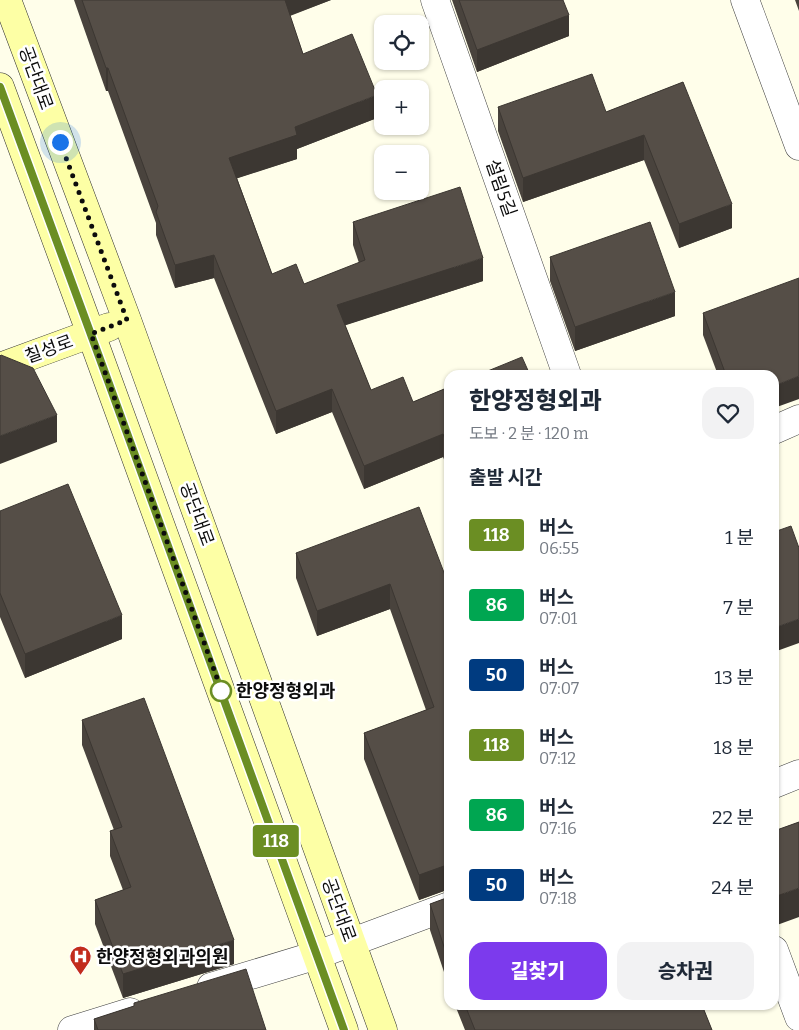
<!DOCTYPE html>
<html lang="ko">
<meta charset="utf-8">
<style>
body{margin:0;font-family:Bitter,"Noto Sans KR",serif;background:#f2f2f3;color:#1f2937;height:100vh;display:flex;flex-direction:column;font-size:19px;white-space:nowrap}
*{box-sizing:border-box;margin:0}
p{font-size:16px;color:#747a83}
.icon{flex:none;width:28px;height:28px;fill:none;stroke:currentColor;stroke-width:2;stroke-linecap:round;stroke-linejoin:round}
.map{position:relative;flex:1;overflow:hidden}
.panel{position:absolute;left:444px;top:370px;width:335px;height:640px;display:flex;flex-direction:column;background:#fff;border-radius:15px;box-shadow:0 1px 4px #0004}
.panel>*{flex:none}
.badge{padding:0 10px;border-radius:4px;font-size:18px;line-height:32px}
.tools{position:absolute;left:374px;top:15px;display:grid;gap:10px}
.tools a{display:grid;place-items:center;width:55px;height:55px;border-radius:10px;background:#fff;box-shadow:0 1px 4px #0004;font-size:25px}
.you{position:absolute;width:25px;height:25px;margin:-12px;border:4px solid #fff;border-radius:50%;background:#1a73e8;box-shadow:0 0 0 8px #1a73e833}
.map>.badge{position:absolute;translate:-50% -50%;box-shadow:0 0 0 2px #fff}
h2{padding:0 25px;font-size:19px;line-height:45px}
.round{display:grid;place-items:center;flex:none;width:52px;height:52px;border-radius:15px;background:#f2f2f3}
.overview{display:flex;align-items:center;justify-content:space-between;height:85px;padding:0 25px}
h1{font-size:24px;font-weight:800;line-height:38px}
.cta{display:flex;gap:10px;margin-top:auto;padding:10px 25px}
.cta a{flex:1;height:58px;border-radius:15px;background:#7c3aed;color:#fff;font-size:20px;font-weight:800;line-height:58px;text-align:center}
.cta a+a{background:#f2f2f3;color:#1f2937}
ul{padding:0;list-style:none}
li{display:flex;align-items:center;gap:15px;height:70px;padding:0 25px}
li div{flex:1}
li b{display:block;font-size:19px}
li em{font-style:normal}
li .badge{min-width:55px;font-weight:700;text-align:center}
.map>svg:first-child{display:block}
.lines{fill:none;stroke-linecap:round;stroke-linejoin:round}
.street-casing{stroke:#3f3f3f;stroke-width:29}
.secondary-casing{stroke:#2e2e2e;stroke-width:29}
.street{stroke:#fff;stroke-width:28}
.secondary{stroke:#fdffa5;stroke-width:28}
.wall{fill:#49433d}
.shaded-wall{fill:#3c3732}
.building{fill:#554e47;stroke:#3c3732}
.line-casing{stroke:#fff;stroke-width:11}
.line{stroke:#6b8e23;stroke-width:8}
.walk{stroke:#0c0c0c;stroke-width:5;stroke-dasharray:0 9}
.stop-dot{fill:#fff;stroke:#6b8e23;stroke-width:2.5}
.labels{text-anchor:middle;stroke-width:5;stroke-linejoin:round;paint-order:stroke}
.street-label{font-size:18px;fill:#0c0c0c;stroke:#fff}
.stop-label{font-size:18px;font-weight:bold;fill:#0c0c0c;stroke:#fff;text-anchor:start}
.poi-label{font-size:18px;font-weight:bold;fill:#0c0c0c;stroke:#fff;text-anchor:start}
</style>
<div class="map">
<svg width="799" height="1030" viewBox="0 0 799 1030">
<rect width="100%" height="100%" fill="#fffeea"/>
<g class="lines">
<defs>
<path id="street" d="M435,0L567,375
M745,0L799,146
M774,430L799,419
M774,784L799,774
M774,950L799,1017
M211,987L317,955L449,906
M72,1030L130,1012"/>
<path id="secondary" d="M7,0L127,320L383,1030
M0,87L91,334L344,1030
M0,367L109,327"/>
</defs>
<use href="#street" class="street-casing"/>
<use href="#secondary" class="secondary-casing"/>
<use href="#street" class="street"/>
<use href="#secondary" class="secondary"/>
</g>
<path class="wall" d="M74,0H331L290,16L303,54L377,118L297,149V159L237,178L272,274L304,284L359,263L353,245V222L483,281L345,325L371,390L413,402L449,387V472L443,457L364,489L332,412L276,434L214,278L175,288L156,235V223L108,91H106Z
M452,0H563L569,36L477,72Z
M795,0H799V11Z
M683,82L732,228L679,248L644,160L523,202L498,131V107L606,112Z
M550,257L675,316L575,351L550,281Z
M703,313L774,375H718L703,335Z
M0,511L122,639L25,678L0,617Z
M296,553L449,582V891H444L419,900L364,759V733L426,710L390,609L317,636L296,578Z
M82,720L234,964L123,998L95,924V900L123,890L110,856V831L114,830L82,745Z
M799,822L777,925L774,916V831Z
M449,897V987L430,930V904Z
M134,1003L266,1030H94V1019L134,1006Z
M455,1005H702L712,1030H465Z"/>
<path class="shaded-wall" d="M283,0H331L283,18Z
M569,15V36L477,72V50Z
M106,68H108V91H106Z
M377,95V118L297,149V159L229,181V158L295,127Z
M644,135V160L523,202V178Z
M732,204V228L679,248V224Z
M214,255V278L175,288V265Z
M483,258V281L337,328V305Z
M675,292V316L575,351V327Z
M799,376V399L774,408V386Z
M332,389V412L276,434V411Z
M57,415V442L0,464V436Z
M443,434V457L364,489V466Z
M390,584V609L317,636V611Z
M122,615V639L25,678V654Z
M799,619V643L774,652V628Z
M444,866V891L419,900V875Z
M799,888V917L777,925V896Z
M234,940V964L123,998V974Z"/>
<path class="building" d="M82,0H285L303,54L352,34L377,95L295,127L297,135L229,158L272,274L296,264L304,284L365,260L353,222L460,187L483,258L337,305L371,390L403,377L413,402L449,387V449L443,434L364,466L332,389L276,411L214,255L175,265L156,212L158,206L108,68H106Z
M459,0H563L569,15L477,50Z
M592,74L606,112L683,82L732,204L679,224L644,135L523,178L498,107Z
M650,222L675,292L575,327L550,257Z
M799,278V376L774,386V375H726L703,313Z
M1,355L33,368L57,415L0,436V356Z
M522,357L530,375H478Z
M68,484L122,615L25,654L0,593V511Z
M419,507L448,583L449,582V865L444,866L419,875L364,733L434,707L390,584L317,611L296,553Z
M791,526L799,548V619L774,628V532Z
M144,698L234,940L123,974L95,900L131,887L110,831L122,827L82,720Z
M799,822V888L777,896L774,886V831Z
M449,897V962L430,904Z
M246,969L266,1030H98L94,1019L134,1006V1003Z
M465,1005H702L712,1030H475Z"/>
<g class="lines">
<defs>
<path id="line" d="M0,87L104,370L344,1030"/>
</defs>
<use href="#line" class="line-casing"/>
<use href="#line" class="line"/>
<path class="walk" d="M60,142L127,320L91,334L224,697L221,691"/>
</g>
<defs>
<symbol id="hospital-pin" viewBox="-11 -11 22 30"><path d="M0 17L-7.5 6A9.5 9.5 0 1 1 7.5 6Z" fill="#c22c1d" stroke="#fff"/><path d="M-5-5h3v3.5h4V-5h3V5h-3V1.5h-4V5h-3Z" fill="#fff"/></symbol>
</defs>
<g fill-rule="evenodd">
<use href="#hospital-pin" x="68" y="944" width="25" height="34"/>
</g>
<circle class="stop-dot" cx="221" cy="691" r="10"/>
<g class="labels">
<g class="street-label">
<text transform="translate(36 78) rotate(70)" y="6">공단대로</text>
<text transform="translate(501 188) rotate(71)" y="6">설림5길</text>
<text transform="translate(49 349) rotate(-20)" y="6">칠성로</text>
<text transform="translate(197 514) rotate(70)" y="6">공단대로</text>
<text transform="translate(339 910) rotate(70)" y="6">공단대로</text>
</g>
<g class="stop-label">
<text x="236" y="697">한양정형외과</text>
</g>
<g class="poi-label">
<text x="96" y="963">한양정형외과의원</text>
</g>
</g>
</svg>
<div class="tools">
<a><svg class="icon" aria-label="locate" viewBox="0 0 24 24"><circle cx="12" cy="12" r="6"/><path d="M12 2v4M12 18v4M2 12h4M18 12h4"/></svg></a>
<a>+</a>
<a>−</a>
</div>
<div class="you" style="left:60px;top:142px"></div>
<b class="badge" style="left:276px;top:841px;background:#6b8e23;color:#fff">118</b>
<section class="panel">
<div class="overview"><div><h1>한양정형외과</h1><p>도보 · 2 분 · 120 m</p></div><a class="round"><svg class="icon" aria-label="heart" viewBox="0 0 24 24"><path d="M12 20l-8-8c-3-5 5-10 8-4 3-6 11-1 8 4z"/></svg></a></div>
<h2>출발 시간</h2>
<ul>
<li><span class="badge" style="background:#6b8e23;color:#fff">118</span><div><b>버스</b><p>06:55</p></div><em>1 분</em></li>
<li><span class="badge" style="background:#00a651;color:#fff">86</span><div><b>버스</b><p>07:01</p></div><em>7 분</em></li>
<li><span class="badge" style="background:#003b80;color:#fff">50</span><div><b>버스</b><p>07:07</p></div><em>13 분</em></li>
<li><span class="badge" style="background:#6b8e23;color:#fff">118</span><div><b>버스</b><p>07:12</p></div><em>18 분</em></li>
<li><span class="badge" style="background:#00a651;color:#fff">86</span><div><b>버스</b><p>07:16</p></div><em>22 분</em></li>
<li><span class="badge" style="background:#003b80;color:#fff">50</span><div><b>버스</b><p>07:18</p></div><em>24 분</em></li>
</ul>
<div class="cta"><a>길찾기</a><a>승차권</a></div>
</section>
</div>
